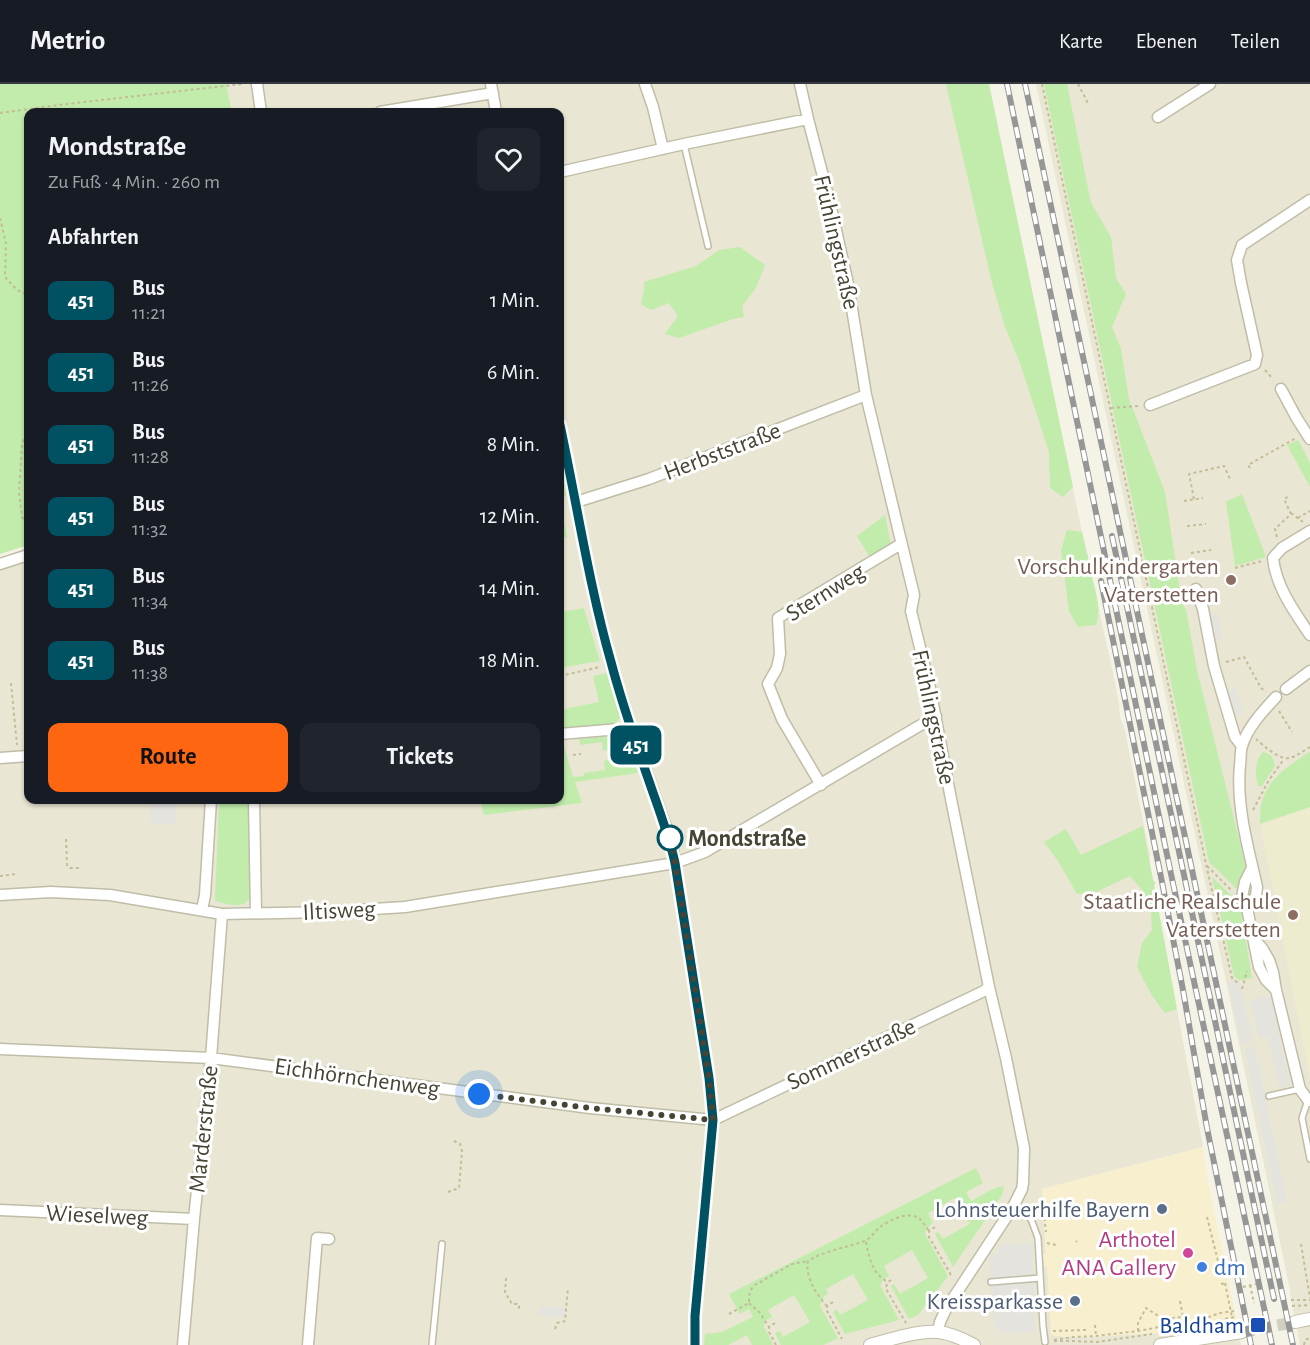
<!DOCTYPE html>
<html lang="de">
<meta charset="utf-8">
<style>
body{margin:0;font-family:"Alegreya Sans",sans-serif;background:#20242c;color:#f1f3f6;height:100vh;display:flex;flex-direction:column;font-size:22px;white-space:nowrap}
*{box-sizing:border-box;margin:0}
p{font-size:20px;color:#9ea1a6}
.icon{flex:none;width:33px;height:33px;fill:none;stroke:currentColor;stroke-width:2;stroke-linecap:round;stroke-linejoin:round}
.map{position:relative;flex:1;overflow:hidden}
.panel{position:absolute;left:24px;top:24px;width:540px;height:696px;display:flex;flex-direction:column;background:#171b24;border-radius:12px;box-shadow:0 2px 4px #0004}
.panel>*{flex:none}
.badge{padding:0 12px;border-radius:9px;font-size:21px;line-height:39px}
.you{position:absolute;width:30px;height:30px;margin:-15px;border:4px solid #fff;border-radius:50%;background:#1a73e8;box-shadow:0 0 0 9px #1a73e833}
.map>.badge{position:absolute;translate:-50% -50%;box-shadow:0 0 0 3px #fff}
h2{padding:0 24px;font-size:22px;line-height:54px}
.round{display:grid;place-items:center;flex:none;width:63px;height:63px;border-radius:12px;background:#20242c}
.headline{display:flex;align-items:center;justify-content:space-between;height:102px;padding:0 24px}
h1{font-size:28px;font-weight:600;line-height:45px}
.primary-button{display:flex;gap:12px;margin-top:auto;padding:12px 24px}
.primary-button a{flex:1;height:69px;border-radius:12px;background:#ff6612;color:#111;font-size:24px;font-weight:600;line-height:69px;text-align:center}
.primary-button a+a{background:#20242c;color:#f1f3f6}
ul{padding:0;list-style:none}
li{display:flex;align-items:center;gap:18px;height:72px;padding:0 24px}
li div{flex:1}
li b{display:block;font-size:22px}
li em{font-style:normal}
li .badge{min-width:66px;font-weight:700;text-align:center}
header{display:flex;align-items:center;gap:36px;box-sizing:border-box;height:84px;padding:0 30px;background:#171b24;border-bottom:2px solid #363941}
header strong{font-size:28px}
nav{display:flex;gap:33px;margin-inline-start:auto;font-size:21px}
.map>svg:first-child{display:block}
.residential{fill:#e9e6d3}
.commercial{fill:#f8efcf}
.education{fill:#eeecce}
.green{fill:#c1ecab}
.parking{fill:#e5e3de}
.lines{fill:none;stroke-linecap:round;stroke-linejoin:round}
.tertiary-tunnel{stroke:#d1d0c2;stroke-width:12;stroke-dasharray:12 6;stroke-linecap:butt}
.service-casing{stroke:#c0bda7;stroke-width:8}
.minor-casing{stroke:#c0bda7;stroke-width:13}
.tertiary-casing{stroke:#c0bda7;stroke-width:14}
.path{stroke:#c3bd97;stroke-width:2;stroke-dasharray:3 3;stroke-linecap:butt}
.service{stroke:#fff;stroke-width:5}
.minor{stroke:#fff;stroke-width:10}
.tertiary{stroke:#fff;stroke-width:12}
.rail-casing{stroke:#969696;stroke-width:6}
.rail{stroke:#fff;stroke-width:4;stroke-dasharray:11;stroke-linecap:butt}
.line-casing{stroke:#fff;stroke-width:14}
.line{stroke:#005262;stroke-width:9}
.walk{stroke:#474434;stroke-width:6;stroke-dasharray:0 10.8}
.education-dot{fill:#8d6e63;stroke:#fff;stroke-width:2}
.stop-dot{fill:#fff;stroke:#005262;stroke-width:3}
.service-dot{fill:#5c6f8a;stroke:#fff;stroke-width:2}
.hotel-dot{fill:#d1479c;stroke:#fff;stroke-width:2}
.shop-dot{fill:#3f7fe0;stroke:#fff;stroke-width:2}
.transit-dot{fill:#1a4fb4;stroke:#fff;stroke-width:2}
.labels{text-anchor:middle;stroke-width:6;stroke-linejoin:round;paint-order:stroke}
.street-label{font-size:24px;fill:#474434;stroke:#fff}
.education-label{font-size:24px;fill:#785e54;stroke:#fff;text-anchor:end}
.stop-label{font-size:24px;font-weight:bold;fill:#474434;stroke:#fff;text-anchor:start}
.service-label{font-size:24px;fill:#4e5e75;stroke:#fff;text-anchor:end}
.hotel-label{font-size:24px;fill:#b23c85;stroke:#fff;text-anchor:end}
.shop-label{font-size:24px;fill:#366cbe;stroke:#fff;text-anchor:start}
.transit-label{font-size:24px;fill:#164399;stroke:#fff;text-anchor:end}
</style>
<header>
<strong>Metrio</strong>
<nav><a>Karte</a><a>Ebenen</a><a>Teilen</a></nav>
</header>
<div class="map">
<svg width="1310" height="1261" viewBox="0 0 1310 1261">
<rect width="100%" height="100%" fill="#f4f3e6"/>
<path class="residential" d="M226,0H989L1082,448L1087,470L1088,471V478L1090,491L1092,494L1115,598L1119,620L1120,633L1125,647L1150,772L1149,777L1153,796L1156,800L1154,801L1158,825L1203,1063L1042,1105L1046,1170H1044L1047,1182L1176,1248L1237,1239L1241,1261H0V486L28,477V716H560V584L600,577L584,524L560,528V28H232Z
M1036,0H1310V1261H1300L1291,1216L1290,1206L1226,897Z"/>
<path class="commercial" d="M1203,1063L1205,1082L1237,1239L1176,1248L1091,1253H1064L1051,1251L1047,1183L1044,1182L1043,1170H1046L1042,1105Z"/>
<path class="education" d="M1310,723V995L1260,740Z"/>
<path class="green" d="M0,0H226L232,28H28V461L0,470Z
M946,0H989L1073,403L1063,413L1050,404L1049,368L1020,279L1005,243L992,199Z
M1044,0H1067L1091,119L1111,153L1116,194L1126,210L1112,243L1121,265L1129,315L1165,408L1182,520L1186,525L1197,586L1246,784L1242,802L1237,805L1209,778Z
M740,163L765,181L756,204L742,222L744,233L733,235L679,254L665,250L678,232L669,219L651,226L641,220L644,206V198L696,182L719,166Z
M1298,356L1310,379V403L1287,361Z
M560,380L566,410L560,421L567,453L560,455Z
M1242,410L1266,473L1235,482L1226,418Z
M885,431L891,461L870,474L857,452Z
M1067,446L1082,448L1087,470L1088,471V478C1092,498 1103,520 1096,541L1078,543L1069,527L1061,467Z
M584,524L600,577L560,584V528Z
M607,589L620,633L617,638L614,640L563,644L560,626L599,618L593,592Z
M618,652L627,658L638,689L575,698L582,719L484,731L480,716H560V656L562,655L573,693L584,692V689L605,686L604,677L608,676L607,666L603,667L602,658L580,661L579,655Z
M1263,668C1272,670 1273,673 1275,682L1262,702L1259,703C1254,693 1255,676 1263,668Z
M1310,668V723L1260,740C1260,734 1260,727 1261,721C1267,695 1289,681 1310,668Z
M219,716H248L250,814C242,826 227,820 215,817Z
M1143,742L1153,796L1156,800L1154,801L1177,925L1165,929L1151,910L1137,883L1142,859L1152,846L1151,826L1143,807L1130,792L1094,809L1077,810L1058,777L1044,758L1066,745L1081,771Z
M1212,793L1237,817L1241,827L1252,894L1239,896L1234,892Z
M976,1084L983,1099L966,1108L971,1117L995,1104L1004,1102L1002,1111L953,1183L935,1150L938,1148L943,1155L970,1140L955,1114L928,1129L933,1139L927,1144L925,1150L948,1192L918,1231L909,1235L891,1202L894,1200L900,1210L928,1194L912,1166L884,1182L889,1192L883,1196L880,1201L899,1236L845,1250L833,1228L837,1225L840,1231L868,1216L853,1190L826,1205L828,1210L824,1212L820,1222L838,1254L823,1261H781L775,1249L780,1247L783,1253L810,1238L794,1211L768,1226L772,1233L765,1237L764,1243L773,1261H752L747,1251L728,1261H704L705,1250L722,1248L753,1233L749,1225L740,1230L729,1210Z"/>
<path class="parking" d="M1218,529L1223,554L1214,556L1209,531Z
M1236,604L1243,629L1233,631L1227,606Z
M151,716H177L176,741L150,739Z
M1239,896L1253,958L1242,960L1228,898Z
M1271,912L1290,1001L1279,1003L1268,953L1259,954L1251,916Z
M1254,963L1287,1117L1277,1119L1245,965Z
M1032,1159L1035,1248L998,1249V1242H994L989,1171L998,1170V1161Z
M540,1222L565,1224L564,1234L539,1231Z"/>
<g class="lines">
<path class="tertiary-tunnel" d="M1242,1248L1295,1238"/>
<defs>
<path id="service" d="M684,60L708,162
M1269,1012L1300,1005
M1308,1016L1302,1034L1310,1075
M1013,1123L1020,1126L1031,1135L1038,1154L1043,1242L1045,1258
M991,1198L1040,1194
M432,1261L442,1160"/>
<path id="minor" d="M257,0L261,28
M491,0L496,28
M645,0L653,23L663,65
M800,0L808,35L830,119L848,200L866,311L914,511L911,527L930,604L951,715L989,903L1006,974L1024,1064L1023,1099L1022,1105L1013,1123L946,1225L940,1238L938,1248
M380,28L493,9
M1158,33L1210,0
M560,88L684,60L808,35
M1281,305L1296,333L1310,355
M1150,321L1255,280L1257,271L1241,199L1237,176L1242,161L1310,116
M560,341L596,521L611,580L631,644L670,754L673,766L709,994L713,1036L695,1232V1261
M576,418L649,395L866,311
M1310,447L1282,464L1273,474C1276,503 1294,527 1310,551
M0,480L28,471
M1196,505L1203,525L1214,582L1235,653L1242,662
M1286,605L1310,587
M560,650L631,644
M0,674L28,672
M821,701L782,635L768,600L777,584L780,570L778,534L901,460
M254,716L256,829
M1252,784L1245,798L1242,813L1247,824L1259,883L1266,896L1275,905
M0,811L51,808L110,811L222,830L327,828L405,823L675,779L705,768L936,632
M1247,824L1256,812L1257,803C1248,763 1236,722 1240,681C1241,675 1240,668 1242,662C1247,644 1263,627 1276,613
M202,826L205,811L211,716
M1253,854L1262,864L1269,876L1273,888L1276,906L1300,1005L1308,1016L1310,1017
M0,965L211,974L590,1024L713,1036L984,907L989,903
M0,1126L194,1135
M183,1261L194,1135L211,974L222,830
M308,1261L317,1154L329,1155"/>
<path id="tertiary" d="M1295,1238L1310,1235
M870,1261C888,1256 919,1246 937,1248C950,1249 963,1255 974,1261
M1160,1261L1242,1248"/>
</defs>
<use href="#service" class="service-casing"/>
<use href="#minor" class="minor-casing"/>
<use href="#tertiary" class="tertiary-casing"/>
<path class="path" d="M1042,0L1206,780L1232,894L1239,900
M1078,0L1089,21
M0,29L58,21L242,0
M0,134L6,160L5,193L17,206L28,211
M1265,286L1273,295
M1111,324L1138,322
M28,344L22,360L19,409L22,433L28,445
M1250,384L1248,381L1296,354
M1194,415L1189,390L1224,382L1230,395
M1184,417L1203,414
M1291,429L1303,438
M1298,434L1310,427
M1187,442L1206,440
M1277,453L1275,445L1291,430L1284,415L1288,413
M1191,469L1211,466
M1235,484L1262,477
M1226,578L1244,573L1261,604L1266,608
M560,592L600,583
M11,599L17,661
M1279,627L1292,648
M1256,655C1263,661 1279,676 1289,674C1296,673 1303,667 1310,663
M573,671L581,670
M1253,726L1269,696L1284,675
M66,755L67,781L70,784H80
M1207,782L1232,807
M0,792L17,790
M1242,905L1247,887
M448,1108L459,1104L462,1067L460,1060L454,1057
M1043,1122L1046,1148
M1207,1133L1220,1185
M935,1143L929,1147V1153L951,1191
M866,1158C869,1173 872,1190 888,1198
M1076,1158L1077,1157
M1047,1159L1056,1161
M1301,1160L1310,1214
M506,1194L505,1208L512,1220H517L519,1221V1226
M891,1196L887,1199L886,1205L906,1239
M1225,1199L1232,1233
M1221,1200L1227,1199
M1250,1201L1254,1219
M1243,1203L1256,1200
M1291,1216H1310
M1180,1217L1185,1243
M833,1218L827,1222L826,1225L842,1255
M749,1219L760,1229L769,1243
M827,1222C816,1210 805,1193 808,1177C824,1167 844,1164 862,1158C870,1156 874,1148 880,1143C890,1136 909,1126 920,1135C923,1138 926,1143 929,1147
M1292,1222L1310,1221
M729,1230L749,1219C749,1212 749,1206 755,1201L792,1180L808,1177
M775,1239L769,1243V1248L776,1261
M1214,1239L1223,1235L1236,1233
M1095,1241L1096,1252
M555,1245L557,1239L565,1237L568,1204
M1053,1247L1086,1246L1085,1243
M1138,1247V1239L1146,1224L1163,1235L1183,1233
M1054,1256L1073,1253L1096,1252L1138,1247L1203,1235L1220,1229L1234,1227
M1054,1257H1070L1097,1258L1152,1250
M1304,1261L1305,1256L1310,1254"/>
<use href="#service" class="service"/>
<use href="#minor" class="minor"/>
<use href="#tertiary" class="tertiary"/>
<defs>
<path id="rail" d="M1007,0L1171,790L1272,1261
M1025,0L1293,1261
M1112,452L1274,1215
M1101,497L1161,793L1183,906L1207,1044L1251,1261"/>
</defs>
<use href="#rail" class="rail-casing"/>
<use href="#rail" class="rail"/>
</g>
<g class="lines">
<defs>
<path id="line" d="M560,341C577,420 589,501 611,578C622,620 636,660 650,700C659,726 669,752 675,779L709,994L713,1036L695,1232V1261"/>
</defs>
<use href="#line" class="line-casing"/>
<use href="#line" class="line"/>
<path class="walk" d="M479,1010L590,1024L713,1036L709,994L675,779L670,754"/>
</g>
<g class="education-dot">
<circle cx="1231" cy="496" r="6"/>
<circle cx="1293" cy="831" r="6"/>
</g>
<circle class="stop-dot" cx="670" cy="754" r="12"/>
<g class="service-dot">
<circle cx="1162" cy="1125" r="6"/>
<circle cx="1075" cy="1217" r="6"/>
</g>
<circle class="hotel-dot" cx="1188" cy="1169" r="6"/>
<circle class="shop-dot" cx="1202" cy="1183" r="6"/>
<rect class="transit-dot" x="1250" y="1233" width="16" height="16" rx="3"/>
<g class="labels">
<g class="street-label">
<text transform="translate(837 158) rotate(77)" y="8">Frühlingstraße</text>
<text transform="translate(722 367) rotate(-21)" y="8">Herbststraße</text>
<text transform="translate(825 508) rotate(-32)" y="8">Sternweg</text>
<text transform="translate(934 633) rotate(78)" y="8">Frühlingstraße</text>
<text transform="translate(339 826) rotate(-3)" y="8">Iltisweg</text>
<text transform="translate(851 970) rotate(-25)" y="8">Sommerstraße</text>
<text transform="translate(357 993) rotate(8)" y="8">Eichhörnchenweg</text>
<text transform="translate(203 1045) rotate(-84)" y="8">Marderstraße</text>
<text transform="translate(97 1131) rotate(3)" y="8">Wieselweg</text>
</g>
<g class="education-label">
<text x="1219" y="490">Vorschulkindergarten<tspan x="1219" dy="28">Vaterstetten</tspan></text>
<text x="1281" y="825">Staatliche Realschule<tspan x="1281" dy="28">Vaterstetten</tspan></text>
</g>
<g class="stop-label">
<text x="688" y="762">Mondstraße</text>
</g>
<g class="service-label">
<text x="1150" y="1133">Lohnsteuerhilfe Bayern</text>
<text x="1063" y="1225">Kreissparkasse</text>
</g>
<g class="hotel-label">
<text x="1176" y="1163">Arthotel<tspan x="1176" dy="28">ANA Gallery</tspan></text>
</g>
<g class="shop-label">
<text x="1214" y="1191">dm</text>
</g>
<g class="transit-label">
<text x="1244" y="1249">Baldham</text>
</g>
</g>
</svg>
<div class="you" style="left:479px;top:1010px"></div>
<b class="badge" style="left:636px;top:661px;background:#005262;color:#fff">451</b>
<section class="panel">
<div class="headline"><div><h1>Mondstraße</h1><p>Zu Fuß · 4 Min. · 260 m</p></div><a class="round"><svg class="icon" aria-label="heart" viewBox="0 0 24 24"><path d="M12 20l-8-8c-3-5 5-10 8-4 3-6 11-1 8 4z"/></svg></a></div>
<h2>Abfahrten</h2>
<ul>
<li><span class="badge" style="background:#005262;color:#fff">451</span><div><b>Bus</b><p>11:21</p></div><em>1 Min.</em></li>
<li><span class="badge" style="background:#005262;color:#fff">451</span><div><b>Bus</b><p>11:26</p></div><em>6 Min.</em></li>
<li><span class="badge" style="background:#005262;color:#fff">451</span><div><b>Bus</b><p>11:28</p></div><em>8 Min.</em></li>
<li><span class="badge" style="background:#005262;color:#fff">451</span><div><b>Bus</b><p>11:32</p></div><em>12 Min.</em></li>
<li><span class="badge" style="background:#005262;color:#fff">451</span><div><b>Bus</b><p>11:34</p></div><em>14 Min.</em></li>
<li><span class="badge" style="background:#005262;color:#fff">451</span><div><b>Bus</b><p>11:38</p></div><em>18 Min.</em></li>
</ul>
<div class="primary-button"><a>Route</a><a>Tickets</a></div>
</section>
</div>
